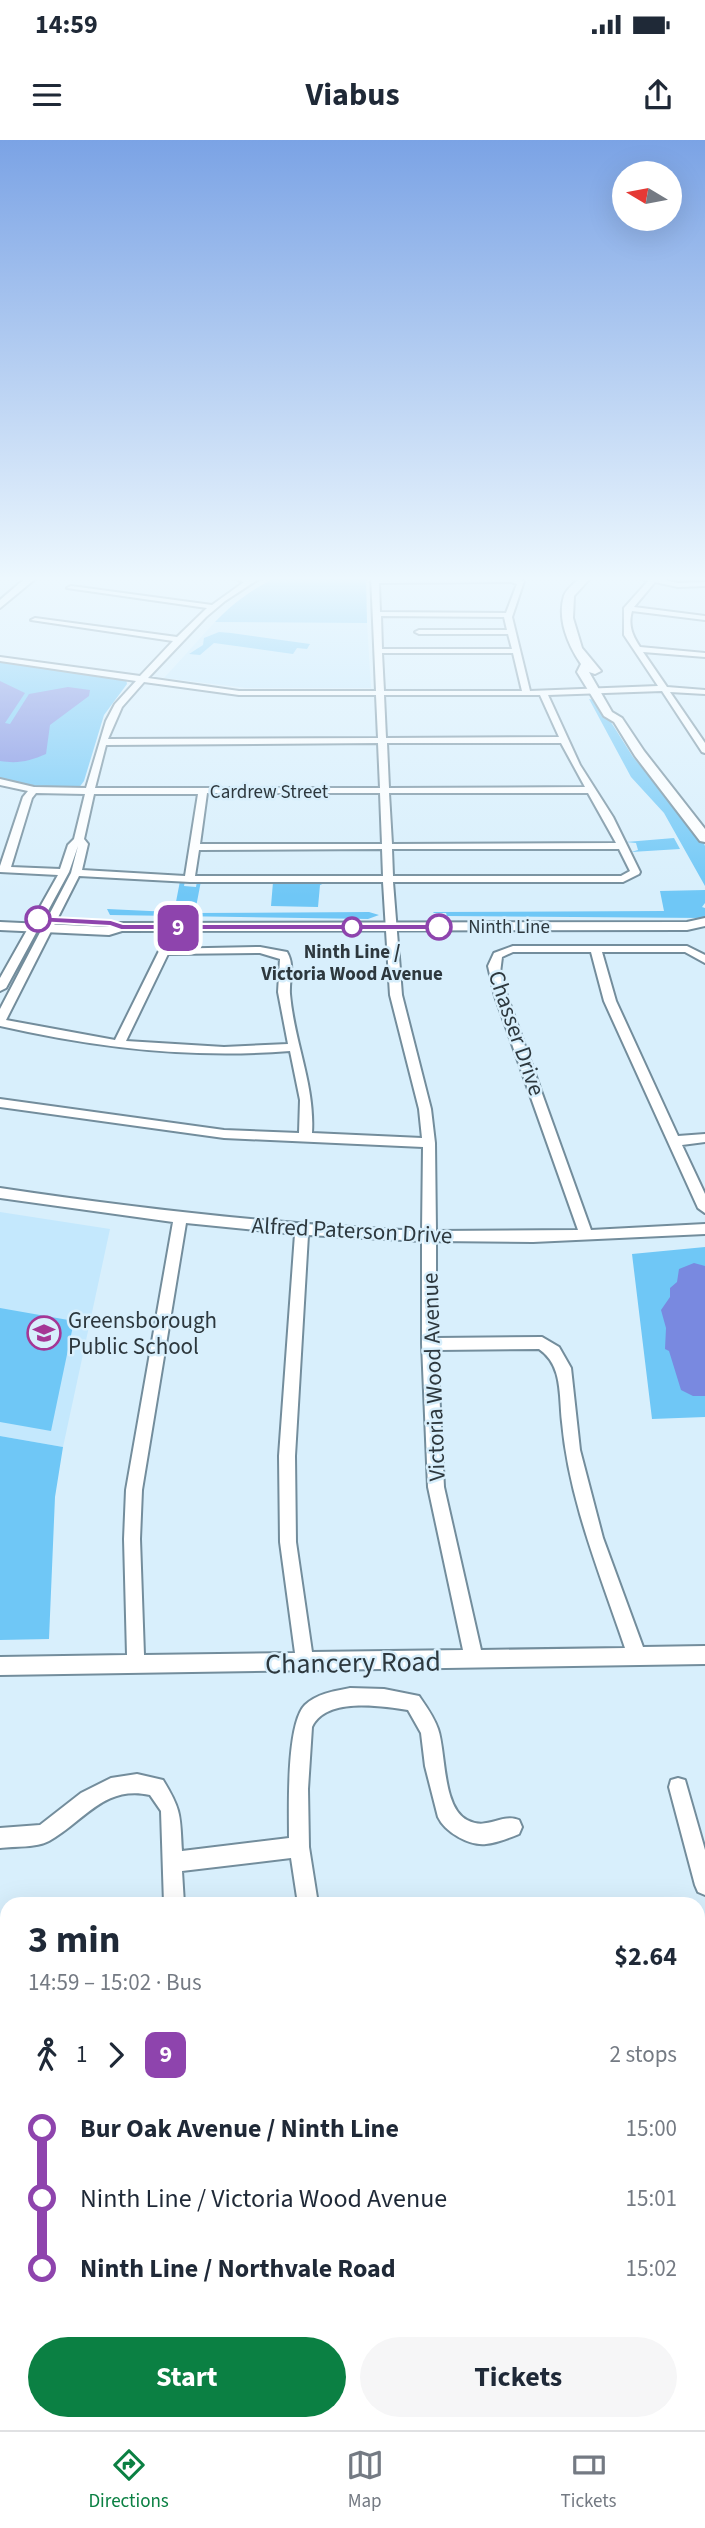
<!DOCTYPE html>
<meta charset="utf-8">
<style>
body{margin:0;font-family:"Source Sans 3",sans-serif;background:#f6f6f7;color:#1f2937;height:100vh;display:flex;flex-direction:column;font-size:26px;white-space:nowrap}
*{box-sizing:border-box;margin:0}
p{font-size:23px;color:#747a83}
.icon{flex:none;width:38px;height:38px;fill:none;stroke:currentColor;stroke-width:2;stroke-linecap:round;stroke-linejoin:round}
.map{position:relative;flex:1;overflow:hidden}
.drawer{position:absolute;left:0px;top:1757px;width:705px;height:534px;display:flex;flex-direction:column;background:#fff;border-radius:21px 21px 0 0;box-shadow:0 7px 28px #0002}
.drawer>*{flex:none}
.badge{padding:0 14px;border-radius:10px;font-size:24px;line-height:46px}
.needle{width:46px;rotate:280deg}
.buttons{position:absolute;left:612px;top:21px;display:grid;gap:14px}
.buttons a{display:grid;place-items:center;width:70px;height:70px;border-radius:50%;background:#fff;box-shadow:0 7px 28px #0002;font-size:35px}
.map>.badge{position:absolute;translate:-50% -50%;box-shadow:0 0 0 4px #fff}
.legs{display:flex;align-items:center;gap:10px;height:77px;padding:0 28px;font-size:23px}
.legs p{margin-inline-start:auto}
.head{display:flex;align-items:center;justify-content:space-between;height:119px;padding:0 28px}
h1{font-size:38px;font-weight:700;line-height:52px}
.button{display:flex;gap:14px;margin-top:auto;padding:14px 28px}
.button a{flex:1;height:80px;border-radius:42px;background:#0b8043;color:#fff;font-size:28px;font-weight:700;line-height:80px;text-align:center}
.button a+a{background:#f6f6f7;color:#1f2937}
ul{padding:0 28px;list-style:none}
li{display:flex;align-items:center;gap:24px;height:70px;font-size:26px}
li i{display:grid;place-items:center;width:10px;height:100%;margin:0 9px;background:currentColor}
li i::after{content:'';width:18px;height:18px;margin:-9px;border:5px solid;border-radius:50%;background:#fff}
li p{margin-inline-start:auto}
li:first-child i{background:linear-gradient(#0000 50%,currentColor 0)}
li:last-child i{background:linear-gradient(currentColor 50%,#0000 0)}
.status{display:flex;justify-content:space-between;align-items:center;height:49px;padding:0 35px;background:#fff;direction:ltr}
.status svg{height:19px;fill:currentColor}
header{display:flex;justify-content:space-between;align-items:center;height:91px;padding:0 28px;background:#fff;font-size:32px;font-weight:700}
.dock{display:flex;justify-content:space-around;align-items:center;height:98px;border-top:2px solid #e0e1e3;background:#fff;font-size:19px;color:#747a83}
.dock a{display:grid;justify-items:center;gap:4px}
.dock .active{color:#0b8043}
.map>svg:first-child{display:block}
.built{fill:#c4e8fd}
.green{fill:#6fc7f6}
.water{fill:#7989e0}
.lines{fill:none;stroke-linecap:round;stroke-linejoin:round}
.minor-casing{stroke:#738d9c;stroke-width:4}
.major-casing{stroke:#738d9c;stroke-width:4}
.minor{fill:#fff;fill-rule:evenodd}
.major{fill:#fff;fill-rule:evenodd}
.line-1{fill:#8e44ad;stroke:#fff;stroke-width:2}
.stop-1-dot{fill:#fff;stroke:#8e44ad;stroke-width:3.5}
.labels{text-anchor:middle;stroke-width:5;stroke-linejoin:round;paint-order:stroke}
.far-street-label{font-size:19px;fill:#2d383e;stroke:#d8effc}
.far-stop-label{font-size:19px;font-weight:bold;fill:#2d383e;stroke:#d8effc}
.street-label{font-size:23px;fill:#2d383e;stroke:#d8effc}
.poi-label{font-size:23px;fill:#2d383e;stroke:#d8effc;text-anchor:start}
.near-street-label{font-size:28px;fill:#2d383e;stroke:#d8effc}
</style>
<div class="status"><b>14:59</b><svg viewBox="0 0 49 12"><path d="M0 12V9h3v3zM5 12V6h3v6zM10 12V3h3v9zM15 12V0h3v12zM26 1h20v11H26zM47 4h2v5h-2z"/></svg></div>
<header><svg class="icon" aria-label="menu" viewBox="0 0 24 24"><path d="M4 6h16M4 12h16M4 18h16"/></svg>Viabus<svg class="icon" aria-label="share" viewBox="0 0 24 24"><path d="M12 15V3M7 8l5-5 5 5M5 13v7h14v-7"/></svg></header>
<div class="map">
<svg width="705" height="2290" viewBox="0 0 705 2290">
<rect width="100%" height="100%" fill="#d8effc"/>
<path class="built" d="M215,482L367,483L371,548H246L164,538Z
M0,1072L110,1089L63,1307L0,1296Z"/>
<path class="green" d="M281,435H366L367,483L215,482C235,461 254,448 281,435Z
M219,492L231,493L310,504L307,509L297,508L293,514L214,503L200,515L189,514L203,505L204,498Z
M0,521L126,539L127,544L104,575L84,641L78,649H40L0,640Z
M589,559L597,560L633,617L702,699L705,706V746L664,673L631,637Z
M674,698L680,709L631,712L638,710L636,703L626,702Z
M180,741H185L184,746L196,747L197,741H201L196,767H175Z
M273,742H327L320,745L318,767L271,766Z
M705,750V763L702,767L705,768V778L447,776L446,773H433L434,772L664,771L660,751Z
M107,769L192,773L369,772L379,775L368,779L110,775Z
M705,1107V1277L652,1279L632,1114Z
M0,1168L74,1181L51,1291L0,1282Z
M0,1296L63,1307L55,1357L49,1499L0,1500Z
M7,2103V2225L0,2218V2104Z
M48,2284H123L124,2290H50Z"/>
<path class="water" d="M0,541L25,553L5,583L10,584L29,554L68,547L90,550L89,556L50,585L46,614C30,621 18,624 0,621Z
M694,1123L705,1126V1256H693L681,1250L669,1211L665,1209L666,1188L661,1170L670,1157V1148L677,1142L679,1129Z"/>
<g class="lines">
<defs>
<path id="minor" d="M225,435L249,439L256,435H265L225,461L206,477L148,538L239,551H376L371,435H379V439L512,438L524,441L512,477L530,551L658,546L624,495V468L648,441L630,435H643L678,443L705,442V446L678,447L655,442L634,467L705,476V480L632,471C628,485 632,495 640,507L705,513V517L643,512L667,547L705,550V554L670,552L705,603V613L702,612L662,551L548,555L580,625L613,677L640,732L639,734L623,742H393L402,855L431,969L435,1003L436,1091L578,1090L495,856L488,826L494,813L513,806H687L705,815V823L685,812H602L616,861L678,996L705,994V1002L682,1005L705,1054V1073L698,1068L604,861L591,812H513L502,817L500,833L507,856L591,1090L705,1084V1094L533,1102L436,1101V1198L542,1197L559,1207L571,1228L580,1310L603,1398L643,1507L705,1506V1524L0,1535V1517L127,1515L124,1399L126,1350L173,1082L0,1058V1048C140,1069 281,1085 422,1091L423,1007L224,998L0,967V959L224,990L299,993L300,960L290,911C192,919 96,908 0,886V869L71,733L78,706L69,732L6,848L0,851V838L58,735L0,732V726L23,657L28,651L0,645V639L34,647L86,648L106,581L115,564L136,541L0,521V517L140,536L173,501L31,480L35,478L177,497L207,468L67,448L71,446L212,465L244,442ZM511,442L517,444L506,473L380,472L379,443ZM381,476L504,477L507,490H419L415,492L419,494H508L512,509H382ZM382,513H513L522,551H384ZM144,542L239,555H376L378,598L108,599L122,567ZM384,555H540L559,597L386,598ZM378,603L380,648H95L106,605ZM387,603H561L585,647L389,648ZM36,653L85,654L74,699L68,705L60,729L11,727L32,658ZM207,653H380L382,704H200ZM389,653H588L616,703L392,704ZM94,654H198L185,736L82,730L88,704L84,699ZM382,709L383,736H195L199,710ZM392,709H619L630,731L621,736H393ZM79,736L190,742H383L390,855L419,969L422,998L312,993C315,945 294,902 290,854C289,839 295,826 287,812L260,807L160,809L115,900L6,880ZM260,813L280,819L278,852L288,904L224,907L126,901L168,814ZM186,1083L295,1094L279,1316L280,1402L295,1513L144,1515L140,1399L142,1350ZM308,1095L422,1101V1204L428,1347L463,1510L312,1512L296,1402L295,1316ZM539,1209C563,1225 559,1256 562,1282C569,1360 600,1434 625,1508L481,1510L444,1347L437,1210Z
M350,1548L384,1549L419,1556C426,1566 434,1577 438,1589C446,1612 442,1667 467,1680C487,1691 501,1673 519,1680L522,1687L519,1694C509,1698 497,1703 486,1704C469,1706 445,1692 438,1677L425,1626L421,1593L408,1570C381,1566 326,1557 312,1587L308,1649L309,1707L318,1764H298L291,1718L182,1731L184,1764H164L161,1671L150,1655C103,1645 85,1681 49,1701C36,1708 15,1706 0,1708V1688L40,1685L81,1653L111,1638L137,1634L163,1640C182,1671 180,1676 182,1711L289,1698C289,1670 286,1584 305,1565C316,1554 334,1551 350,1548Z
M678,1638L685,1640L705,1710V1755L698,1752L695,1745L669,1647L671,1640Z
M0,1960L7,1963V1987L0,1984Z
M0,2249L7,2251V2280L0,2278Z
M705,2273V2290H688L691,2284H698V2276Z
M8,2284H37L40,2290H11Z
M507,2284H535L538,2290H510Z"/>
<path id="major" d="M29,435H40L0,468V460Z
M583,435H593L574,456L573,478L582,508L601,531L595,534L589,532L612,572L622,578L644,611L705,689V702L700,701L635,616L614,582L604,576L577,532L581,524C568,505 557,479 564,456C566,449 578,440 583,435Z
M705,778V786L687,790L122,791L109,795L0,790V782L108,787L121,783L687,782Z"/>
</defs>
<use href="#minor" class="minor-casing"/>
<use href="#major" class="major-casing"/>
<use href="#minor" class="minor"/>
<use href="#major" class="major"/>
</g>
<linearGradient id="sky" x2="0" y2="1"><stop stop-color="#7ba3e5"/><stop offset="0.58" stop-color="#edf8fe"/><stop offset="1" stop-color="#edf8fe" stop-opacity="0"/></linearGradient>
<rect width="705" height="756" fill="url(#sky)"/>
<path class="line-1" d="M34,776L111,780L123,784H439L444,787L439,790H121L110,786L38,782L34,781Z"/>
<defs>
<symbol id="school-ring" viewBox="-11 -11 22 22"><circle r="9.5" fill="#d8effc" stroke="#a53695" stroke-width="1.5"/><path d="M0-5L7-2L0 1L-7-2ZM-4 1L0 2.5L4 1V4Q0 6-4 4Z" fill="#a53695"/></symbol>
</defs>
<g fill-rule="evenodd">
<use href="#school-ring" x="25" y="1174" width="38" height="38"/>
</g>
<g class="stop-1-dot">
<circle cx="38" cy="779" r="12"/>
<circle cx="352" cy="787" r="9"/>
<circle cx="439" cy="787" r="12"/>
</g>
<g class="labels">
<g class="far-street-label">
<text x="269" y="658">Cardrew Street</text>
<text x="509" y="793">Ninth Line</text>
</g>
<g class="far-stop-label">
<text x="352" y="818">Ninth Line /<tspan x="352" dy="22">Victoria Wood Avenue</tspan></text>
</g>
<g class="street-label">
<text transform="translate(517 893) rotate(71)" y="8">Chasser Drive</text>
<text transform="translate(352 1090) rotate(3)" y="8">Alfred Paterson Drive</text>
<text transform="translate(433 1237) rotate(-92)" y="8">Victoria Wood Avenue</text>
</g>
<g class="poi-label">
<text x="68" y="1188">Greensborough<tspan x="68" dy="26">Public School</tspan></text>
</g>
<g class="near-street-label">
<text transform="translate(353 1522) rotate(-1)" y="10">Chancery Road</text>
</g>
</g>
</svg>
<div class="buttons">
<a><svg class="needle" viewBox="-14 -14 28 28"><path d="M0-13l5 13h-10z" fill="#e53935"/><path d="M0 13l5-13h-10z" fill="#747a83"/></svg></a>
</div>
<b class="badge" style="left:178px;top:788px;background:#8e44ad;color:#fff">9</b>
<section class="drawer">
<div class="head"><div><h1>3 min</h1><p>14:59 – 15:02 · Bus</p></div><b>$2.64</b></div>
<div class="legs"><svg class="icon" aria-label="walk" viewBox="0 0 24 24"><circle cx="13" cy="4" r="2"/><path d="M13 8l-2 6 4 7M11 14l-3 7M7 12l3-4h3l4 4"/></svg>1<svg class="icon" aria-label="forward" viewBox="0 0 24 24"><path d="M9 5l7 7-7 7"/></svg><b class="badge" style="background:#8e44ad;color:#fff">9</b><p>2 stops</p></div>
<ul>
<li><i style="color:#8e44ad"></i><b>Bur Oak Avenue / Ninth Line</b><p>15:00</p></li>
<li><i style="color:#8e44ad"></i><span>Ninth Line / Victoria Wood Avenue</span><p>15:01</p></li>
<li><i style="color:#8e44ad"></i><b>Ninth Line / Northvale Road</b><p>15:02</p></li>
</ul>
<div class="button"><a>Start</a><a>Tickets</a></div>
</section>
</div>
<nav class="dock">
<a class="active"><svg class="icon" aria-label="directions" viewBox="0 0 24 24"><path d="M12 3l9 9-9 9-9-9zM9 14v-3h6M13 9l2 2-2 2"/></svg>Directions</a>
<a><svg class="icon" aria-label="map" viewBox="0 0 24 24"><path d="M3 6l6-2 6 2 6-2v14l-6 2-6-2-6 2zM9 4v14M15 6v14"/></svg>Map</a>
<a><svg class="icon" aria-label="tickets" viewBox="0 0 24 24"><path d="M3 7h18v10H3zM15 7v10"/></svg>Tickets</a>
</nav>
